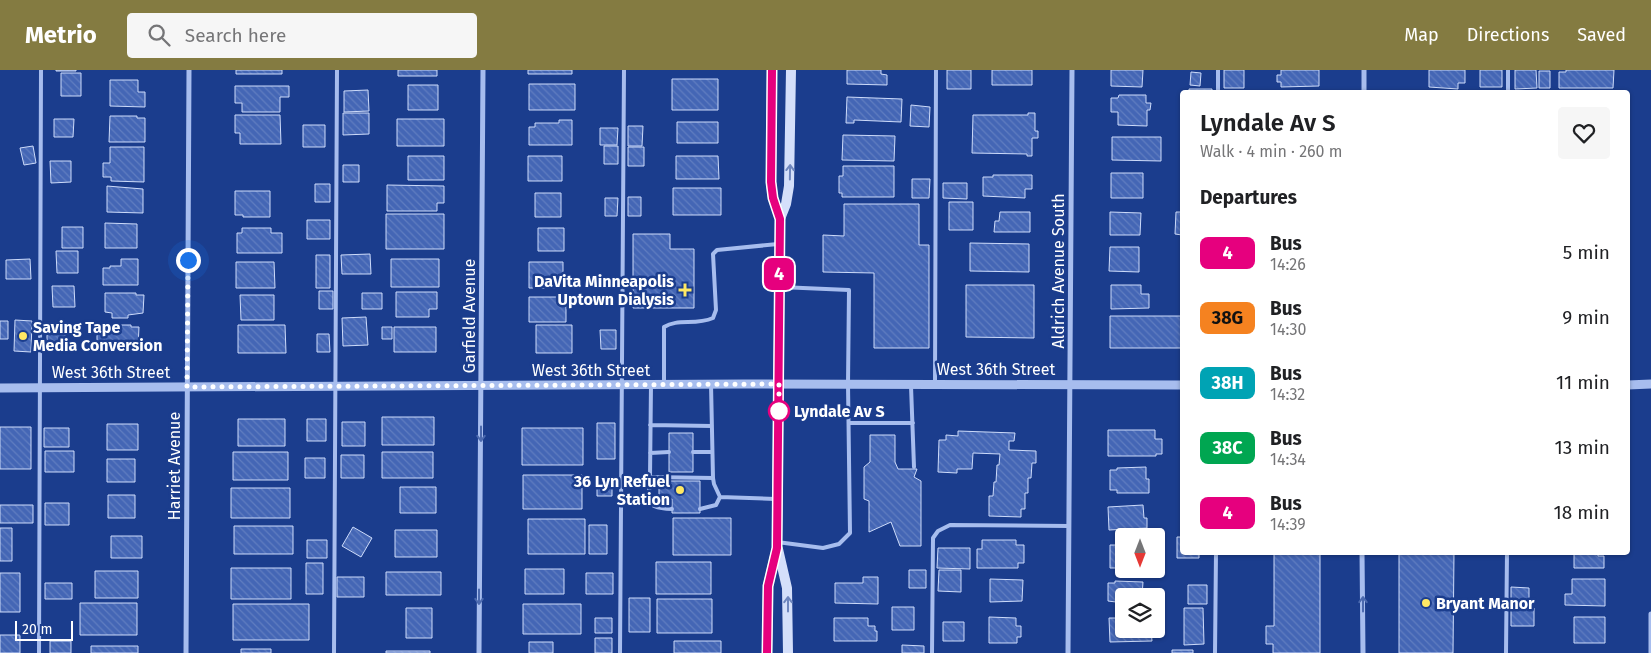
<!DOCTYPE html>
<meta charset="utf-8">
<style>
body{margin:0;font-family:"Fira Sans",sans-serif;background:#f6f6f6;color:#202124;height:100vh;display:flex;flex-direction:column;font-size:19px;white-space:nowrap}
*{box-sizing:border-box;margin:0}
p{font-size:16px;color:#757577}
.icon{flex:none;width:28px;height:28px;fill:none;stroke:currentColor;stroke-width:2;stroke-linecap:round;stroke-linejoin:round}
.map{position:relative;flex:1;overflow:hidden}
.drawer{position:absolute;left:1180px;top:20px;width:450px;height:465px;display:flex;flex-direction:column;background:#fff;border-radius:5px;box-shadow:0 1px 4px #0004}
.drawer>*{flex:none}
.badge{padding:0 10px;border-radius:8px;font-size:18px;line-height:32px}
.needle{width:32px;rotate:180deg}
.tools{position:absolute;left:1115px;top:458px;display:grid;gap:10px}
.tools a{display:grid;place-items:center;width:50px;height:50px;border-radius:5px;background:#fff;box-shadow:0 1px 4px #0004;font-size:25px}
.scale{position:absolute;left:15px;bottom:12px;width:58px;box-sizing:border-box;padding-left:5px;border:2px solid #fff;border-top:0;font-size:14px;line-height:18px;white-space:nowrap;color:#fff;-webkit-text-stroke:4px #1b3d8d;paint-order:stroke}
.you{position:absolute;width:25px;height:25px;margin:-12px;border:4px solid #fff;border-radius:50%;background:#1a73e8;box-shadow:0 0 0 8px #1a73e833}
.map>.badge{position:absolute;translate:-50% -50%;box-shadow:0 0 0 2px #fff}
h2{padding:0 20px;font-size:19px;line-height:45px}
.round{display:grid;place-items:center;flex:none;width:52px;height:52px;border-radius:5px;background:#f6f6f6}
.overview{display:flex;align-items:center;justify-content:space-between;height:85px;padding:0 20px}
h1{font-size:24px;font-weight:600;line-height:38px}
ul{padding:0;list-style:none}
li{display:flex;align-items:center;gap:15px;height:65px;padding:0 20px}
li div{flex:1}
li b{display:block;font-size:19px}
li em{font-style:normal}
li .badge{min-width:55px;font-weight:700;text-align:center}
header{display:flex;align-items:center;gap:30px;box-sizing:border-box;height:70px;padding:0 25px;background:#847b41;color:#fff}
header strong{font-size:24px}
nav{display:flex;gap:28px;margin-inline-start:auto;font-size:18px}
.search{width:350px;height:45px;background:#f6f6f6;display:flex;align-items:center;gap:12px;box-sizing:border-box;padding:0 18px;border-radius:5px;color:#757577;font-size:19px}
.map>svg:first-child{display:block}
.building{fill:url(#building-back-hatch);stroke:#cddbfa}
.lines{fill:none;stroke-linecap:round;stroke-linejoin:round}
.service{stroke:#a7bdee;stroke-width:4}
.minor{stroke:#a7bdee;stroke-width:5}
.tertiary{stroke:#a7bdee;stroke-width:9}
.secondary{stroke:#d4dffa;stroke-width:10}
.oneway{stroke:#6e86be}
.oneway2{stroke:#4c6aaf}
.line-casing{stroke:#fff;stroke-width:11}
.line{stroke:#e6007e;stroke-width:8}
.walk{stroke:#fff;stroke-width:5;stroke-dasharray:0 9}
.poi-dot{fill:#ffe864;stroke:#1b3d8d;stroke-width:2}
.stop-dot{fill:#fff;stroke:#e6007e;stroke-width:2.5}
.labels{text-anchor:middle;stroke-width:5;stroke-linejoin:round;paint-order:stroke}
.street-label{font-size:16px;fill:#fff;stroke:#1b3d8d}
.poi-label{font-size:16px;font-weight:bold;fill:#fff;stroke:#1b3d8d;text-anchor:end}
.stop-label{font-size:16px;font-weight:bold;fill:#fff;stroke:#1b3d8d;text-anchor:start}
</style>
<header>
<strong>Metrio</strong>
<div class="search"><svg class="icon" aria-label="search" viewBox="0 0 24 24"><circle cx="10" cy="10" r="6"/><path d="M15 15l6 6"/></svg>Search here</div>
<nav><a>Map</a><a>Directions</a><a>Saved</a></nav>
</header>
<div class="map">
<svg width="1651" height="583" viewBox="0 0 1651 583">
<defs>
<pattern id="building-back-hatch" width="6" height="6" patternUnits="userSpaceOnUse" patternTransform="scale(1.25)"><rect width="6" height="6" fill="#4466b5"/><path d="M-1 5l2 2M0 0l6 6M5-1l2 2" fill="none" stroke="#607dc0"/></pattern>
</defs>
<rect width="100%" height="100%" fill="#1b3d8d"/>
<path class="building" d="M56,0H76V1H56Z
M236,0H282V4H236Z
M398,0H437V6H398Z
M528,0H572V4H528Z
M847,0H881V4L887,5V15L847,14Z
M947,0H971V19H947Z
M992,0H1032V15H992Z
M1111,0H1143L1142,17L1111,16Z
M1224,0H1244V18H1224Z
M1281,0H1319V16L1281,17V12H1277V5H1281Z
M1429,0H1465V13H1458V19L1429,17Z
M1480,0H1502V17H1480Z
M1515,0H1536L1537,18L1515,19Z
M1566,0H1614L1613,18H1559V2H1566Z
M1539,1H1550V18H1539Z
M1191,2L1201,3L1200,16L1190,15Z
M61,3H81V26H61Z
M672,9H718V40H672Z
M110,10H138V22H145V37L110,36Z
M529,14H575V40H529Z
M408,15H438V40H408Z
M235,16H289V27H280V42H242V33H235Z
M1189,19H1212V22H1189Z
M368,20L369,41L344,42V21Z
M1228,21H1248V22H1228Z
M1119,25H1146V33H1151L1150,40H1147V56L1118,55V42H1111V28H1118Z
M847,27L902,29L901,52L854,50V53H846Z
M911,35L930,37L929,57L910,56Z
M343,43H369V64L343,65Z
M1028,43H1035V61H1038V68H1032V86H1027V84L972,83L973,45H1028Z
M235,45H280L281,74H240V63H235Z
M110,46H137V48H145V72H109Z
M54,49H74L73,67H54Z
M397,49H444V76H397Z
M559,50H572V75H529V57H535V53H559Z
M677,52H718V73H677Z
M303,55H325V77H303Z
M628,56H643L642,76H628Z
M600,58H618L617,75H600Z
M843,65L895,66L894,91L842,90Z
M1112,67H1161V91L1112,90Z
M33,76L36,93L24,95L20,78Z
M604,76H618V94H604Z
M110,77H144V112L111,111V107H103V93H110Z
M628,77H644V96H628Z
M408,86H444V110H408Z
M528,86H562V111H528Z
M676,86H718L719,109H676Z
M50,91H71V112L51,113Z
M343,95H359V112H343Z
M843,96H894V127H842V123H839V106H843Z
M1111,103H1143V128H1111Z
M993,105H1032V119H1025V128L983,126V107H993Z
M912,109H930L929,128H912Z
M943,113H967V129L943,128Z
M315,114H330V132H315Z
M387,115L444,116V133H437V141H387Z
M107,116L143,119V143L107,142Z
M673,118H721V145H673Z
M235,121H270V147H243V145H235Z
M535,123H561V147H535Z
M628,127H641V146H628Z
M605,128H618L617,146H605Z
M949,132H973V160H949Z
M844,134H919V175H929V278H874V203L823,202V165L844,166Z
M1000,142H1030V162H994L995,151H999Z
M1110,142L1141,143L1140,165H1110Z
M1176,142H1182V165L1175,164Z
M386,144H444V179H386Z
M307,150H330V169H307Z
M105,153L137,154V178H105Z
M62,157H83V178H62Z
M242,158H271V163H282V183H237V163H242Z
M538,158H564V181H538Z
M633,164H670V179H694V238H633Z
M970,173L1029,174V202L970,201Z
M1110,177H1139V202L1109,201Z
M56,181H78V203H57Z
M370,184L371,204H342L341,185Z
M316,185H330V218H316Z
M30,189L31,209H6V190Z
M121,189H138V215H103V198H110V196H121Z
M391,189H439V217H391Z
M236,192H274L275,218H236Z
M529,192H563V218H529Z
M966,215H1034V268L966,267Z
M1111,215H1141V224H1149V238L1111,239Z
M52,216H74L75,237H53Z
M319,221H333V239H319Z
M396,222H437V239H429V247H396Z
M105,223H136V225H144L143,243L128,245V248H112V243L105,242Z
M362,223H382V239H362Z
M240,225H274V250H241Z
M529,227H562V236H566V252H529Z
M1110,246H1182V278H1110Z
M366,247L368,275L343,276L342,248Z
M15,250L32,251L31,282L14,281Z
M0,251H8V269H0Z
M47,253L65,254V278H47Z
M97,255H131V257H139L138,277H131V279H97Z
M238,255H285L286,283H238Z
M536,255H572V283H536Z
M382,257H392V269H382Z
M394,257H436V282H394Z
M600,260H616V279H601Z
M317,264H329L330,282H317Z
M382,347H434V375H382Z
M238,349H285V376H238Z
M307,349H326V371H307Z
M342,352H365V376H342Z
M597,353H615V389H597Z
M107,354H138V380H107Z
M0,357H31V399H0Z
M44,358H69V377H44Z
M522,358H583V395H522Z
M1108,360H1155V369H1162V384H1156V386H1108Z
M958,361L1015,363L1014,371H1009V380L1036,381V393H1032L1031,408H1028V423H1025V439H1021V447L989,446V426H993L994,412H996L997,395H999L1000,384L973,383L972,399H957V403L938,402L939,370H946V365L958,366Z
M669,363H693V402H669Z
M870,365H895V392L898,399H917L914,407L921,411V476H900L891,452L869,462V431L864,429V397L870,392Z
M45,381H74V402H45Z
M233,382H288V410H233Z
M382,382H433V408H382Z
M341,385H364V408H341Z
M305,388H325V408H305Z
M107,389H135V412H107Z
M1146,397V409H1149V423H1117V420H1110V400H1117V398Z
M523,405H582V439H523Z
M597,408H612V426H597Z
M659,411H700V443H672V429H659Z
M400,417H436V443H400Z
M231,418H290V448H231Z
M108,425H135V448H108Z
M45,433H69V455H45Z
M0,435H33V453H0Z
M1143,435L1144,448H1147V458L1109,460L1108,437Z
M673,448H731V485H673Z
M528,449H585V484H528Z
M589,455H607V484H589Z
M234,456H293V484H234Z
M353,457L372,468L361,487L342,476Z
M0,458H12V491H0Z
M395,460H437V487H395Z
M111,466H142V488H111Z
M1177,467H1182V482H1199V488H1177Z
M307,470H327V488H307Z
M982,470H1016V475H1024V493H1018V498H977V479H982Z
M1110,475H1124V498H1110Z
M938,478H970V499L937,498Z
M1274,482H1320V583H1273V574H1266V556H1274Z
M1399,482H1454L1453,583H1399Z
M1574,482H1598V486H1604V498H1574Z
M656,492H711V524H656Z
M306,493H323V524H306Z
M231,498H291V529H231Z
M525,499H564V524H525Z
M909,500H926V518H909Z
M939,500H961V522L938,521Z
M95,501H138V528H95Z
M386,502H441V525H386Z
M0,503H20V542H0Z
M586,503H613V524H586Z
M337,507H364V527H337Z
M863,507H878V534L835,533V513H863Z
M990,509L1023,510L1022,531L990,532Z
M1572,509H1605V536L1565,535V524H1572Z
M1115,511L1143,512L1142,526H1124V533L1108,531V513H1115Z
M45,513H72V529H45Z
M1188,515H1207V534H1188Z
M1511,517L1529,518V537L1511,536Z
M629,528H650V562H629Z
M657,529H712V563H657Z
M80,533H137V565H80Z
M233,534H309V570H233Z
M523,534H581V564H523Z
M892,537H914V560H892Z
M406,538H432V568H406Z
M1184,538H1203L1204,574L1184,575Z
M1511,538H1534V556H1511Z
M989,547L1016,548V556H1021V567H1017V573H989Z
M1574,547H1605V573H1574Z
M595,548H612V563H595Z
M834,548H868V556H875V561H877V571H834Z
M1109,548H1124V559H1151L1152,571L1110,572Z
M943,552H964V571H943Z
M0,565H20V583H0Z
M595,568H612V583H595Z
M50,571H71V583H50Z
M674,571H721V583H674Z
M529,572H553V583H529Z
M902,575L924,576V583H902Z
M91,576H138V583H91Z
M241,579H271V583H241Z
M1172,580H1193V583H1172Z
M386,581H430V583H386Z"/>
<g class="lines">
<path class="service" d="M1218,22V0
M1508,22V0
M651,314L650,407L713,408
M664,314V257C678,248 695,256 713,248L716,240L713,184L717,180L778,174
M711,314L713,408L714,414L720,427L775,429
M935,315L936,0
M911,316L914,397
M849,353H913
M650,355L712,356
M693,382H712
M650,383L669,382
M650,407C649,431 643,438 672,439
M700,439L716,435L720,427
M777,472L823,478L839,474L850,463L848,314L849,220L780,217
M39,583L41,0
M334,583L337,0
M620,583L624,0
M932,583L933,468L938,461L950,455L1069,456
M1215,583L1216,482
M1506,583L1507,482"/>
<path class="minor" d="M1364,0V22
M1362,482L1363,583
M186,583L189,0
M479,583L483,0
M1068,583L1072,0
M1651,583V544"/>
<path class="tertiary" d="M1628,315L1651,314
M0,318L744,314L1182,315"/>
<path class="secondary" d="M780,149L786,134L789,116L791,0
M778,479L787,518L788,583
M767,583L768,516L777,478L780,149L773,128L771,112L772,0"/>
</g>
<defs><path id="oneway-shaft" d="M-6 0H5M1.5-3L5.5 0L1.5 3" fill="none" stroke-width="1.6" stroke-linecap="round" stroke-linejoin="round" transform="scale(1.25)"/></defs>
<g class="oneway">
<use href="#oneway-shaft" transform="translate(790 102) rotate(-89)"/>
<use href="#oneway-shaft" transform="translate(788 534) rotate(-90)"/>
</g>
<g class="oneway2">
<use href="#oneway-shaft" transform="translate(481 364) rotate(90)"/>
<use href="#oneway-shaft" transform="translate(479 527) rotate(90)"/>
<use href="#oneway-shaft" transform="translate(1363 534) rotate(-90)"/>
</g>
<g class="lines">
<defs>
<path id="line" d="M767,583L768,516L777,478L780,149L773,128L771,112L772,0"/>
</defs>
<use href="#line" class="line-casing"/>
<use href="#line" class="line"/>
<path class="walk" d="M188,190L187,317L779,314V341"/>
</g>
<g class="poi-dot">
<path d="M682.5 212.5h5v5h5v5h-5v5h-5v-5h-5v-5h5z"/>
<circle cx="23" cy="266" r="5"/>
<circle cx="680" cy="420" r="5"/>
<circle cx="1426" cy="533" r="5"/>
</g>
<circle class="stop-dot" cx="779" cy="341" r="10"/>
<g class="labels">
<g class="street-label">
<text transform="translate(1058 201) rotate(-90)" y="6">Aldrich Avenue South</text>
<text transform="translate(469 246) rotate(-90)" y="6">Garfield Avenue</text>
<text x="996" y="305">West 36th Street</text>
<text x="591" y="306">West 36th Street</text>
<text x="111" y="308">West 36th Street</text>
<text transform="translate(174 396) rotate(-90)" y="6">Harriet Avenue</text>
</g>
<g class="poi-label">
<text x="674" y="217">DaVita Minneapolis<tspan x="674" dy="18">Uptown Dialysis</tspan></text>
<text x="33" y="263" text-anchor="start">Saving Tape<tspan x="33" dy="18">Media Conversion</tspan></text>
<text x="670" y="417">36 Lyn Refuel<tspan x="670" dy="18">Station</tspan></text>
<text x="1436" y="539" text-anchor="start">Bryant Manor</text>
</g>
<g class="stop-label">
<text x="794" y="347">Lyndale Av S</text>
</g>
</g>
</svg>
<div class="tools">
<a><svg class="needle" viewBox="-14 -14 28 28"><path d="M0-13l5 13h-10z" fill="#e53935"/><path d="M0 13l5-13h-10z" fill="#757577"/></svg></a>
<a><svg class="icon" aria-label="layers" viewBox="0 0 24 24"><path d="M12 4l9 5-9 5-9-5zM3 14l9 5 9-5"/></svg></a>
</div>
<div class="scale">20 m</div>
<div class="you" style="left:188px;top:190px"></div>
<b class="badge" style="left:779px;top:204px;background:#e6007e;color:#fff">4</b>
<section class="drawer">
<div class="overview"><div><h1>Lyndale Av S</h1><p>Walk · 4 min · 260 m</p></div><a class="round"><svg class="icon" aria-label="heart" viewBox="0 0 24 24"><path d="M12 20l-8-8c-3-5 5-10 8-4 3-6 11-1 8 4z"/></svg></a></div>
<h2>Departures</h2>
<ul>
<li><span class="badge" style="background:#e6007e;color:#fff">4</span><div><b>Bus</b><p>14:26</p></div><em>5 min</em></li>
<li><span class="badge" style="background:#f58220;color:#111">38G</span><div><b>Bus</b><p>14:30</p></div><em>9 min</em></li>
<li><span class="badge" style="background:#00a3b4;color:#fff">38H</span><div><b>Bus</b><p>14:32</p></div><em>11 min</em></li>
<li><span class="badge" style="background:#00a651;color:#fff">38C</span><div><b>Bus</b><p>14:34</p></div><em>13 min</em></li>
<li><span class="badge" style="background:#e6007e;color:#fff">4</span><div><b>Bus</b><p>14:39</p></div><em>18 min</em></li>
</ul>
</section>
</div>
